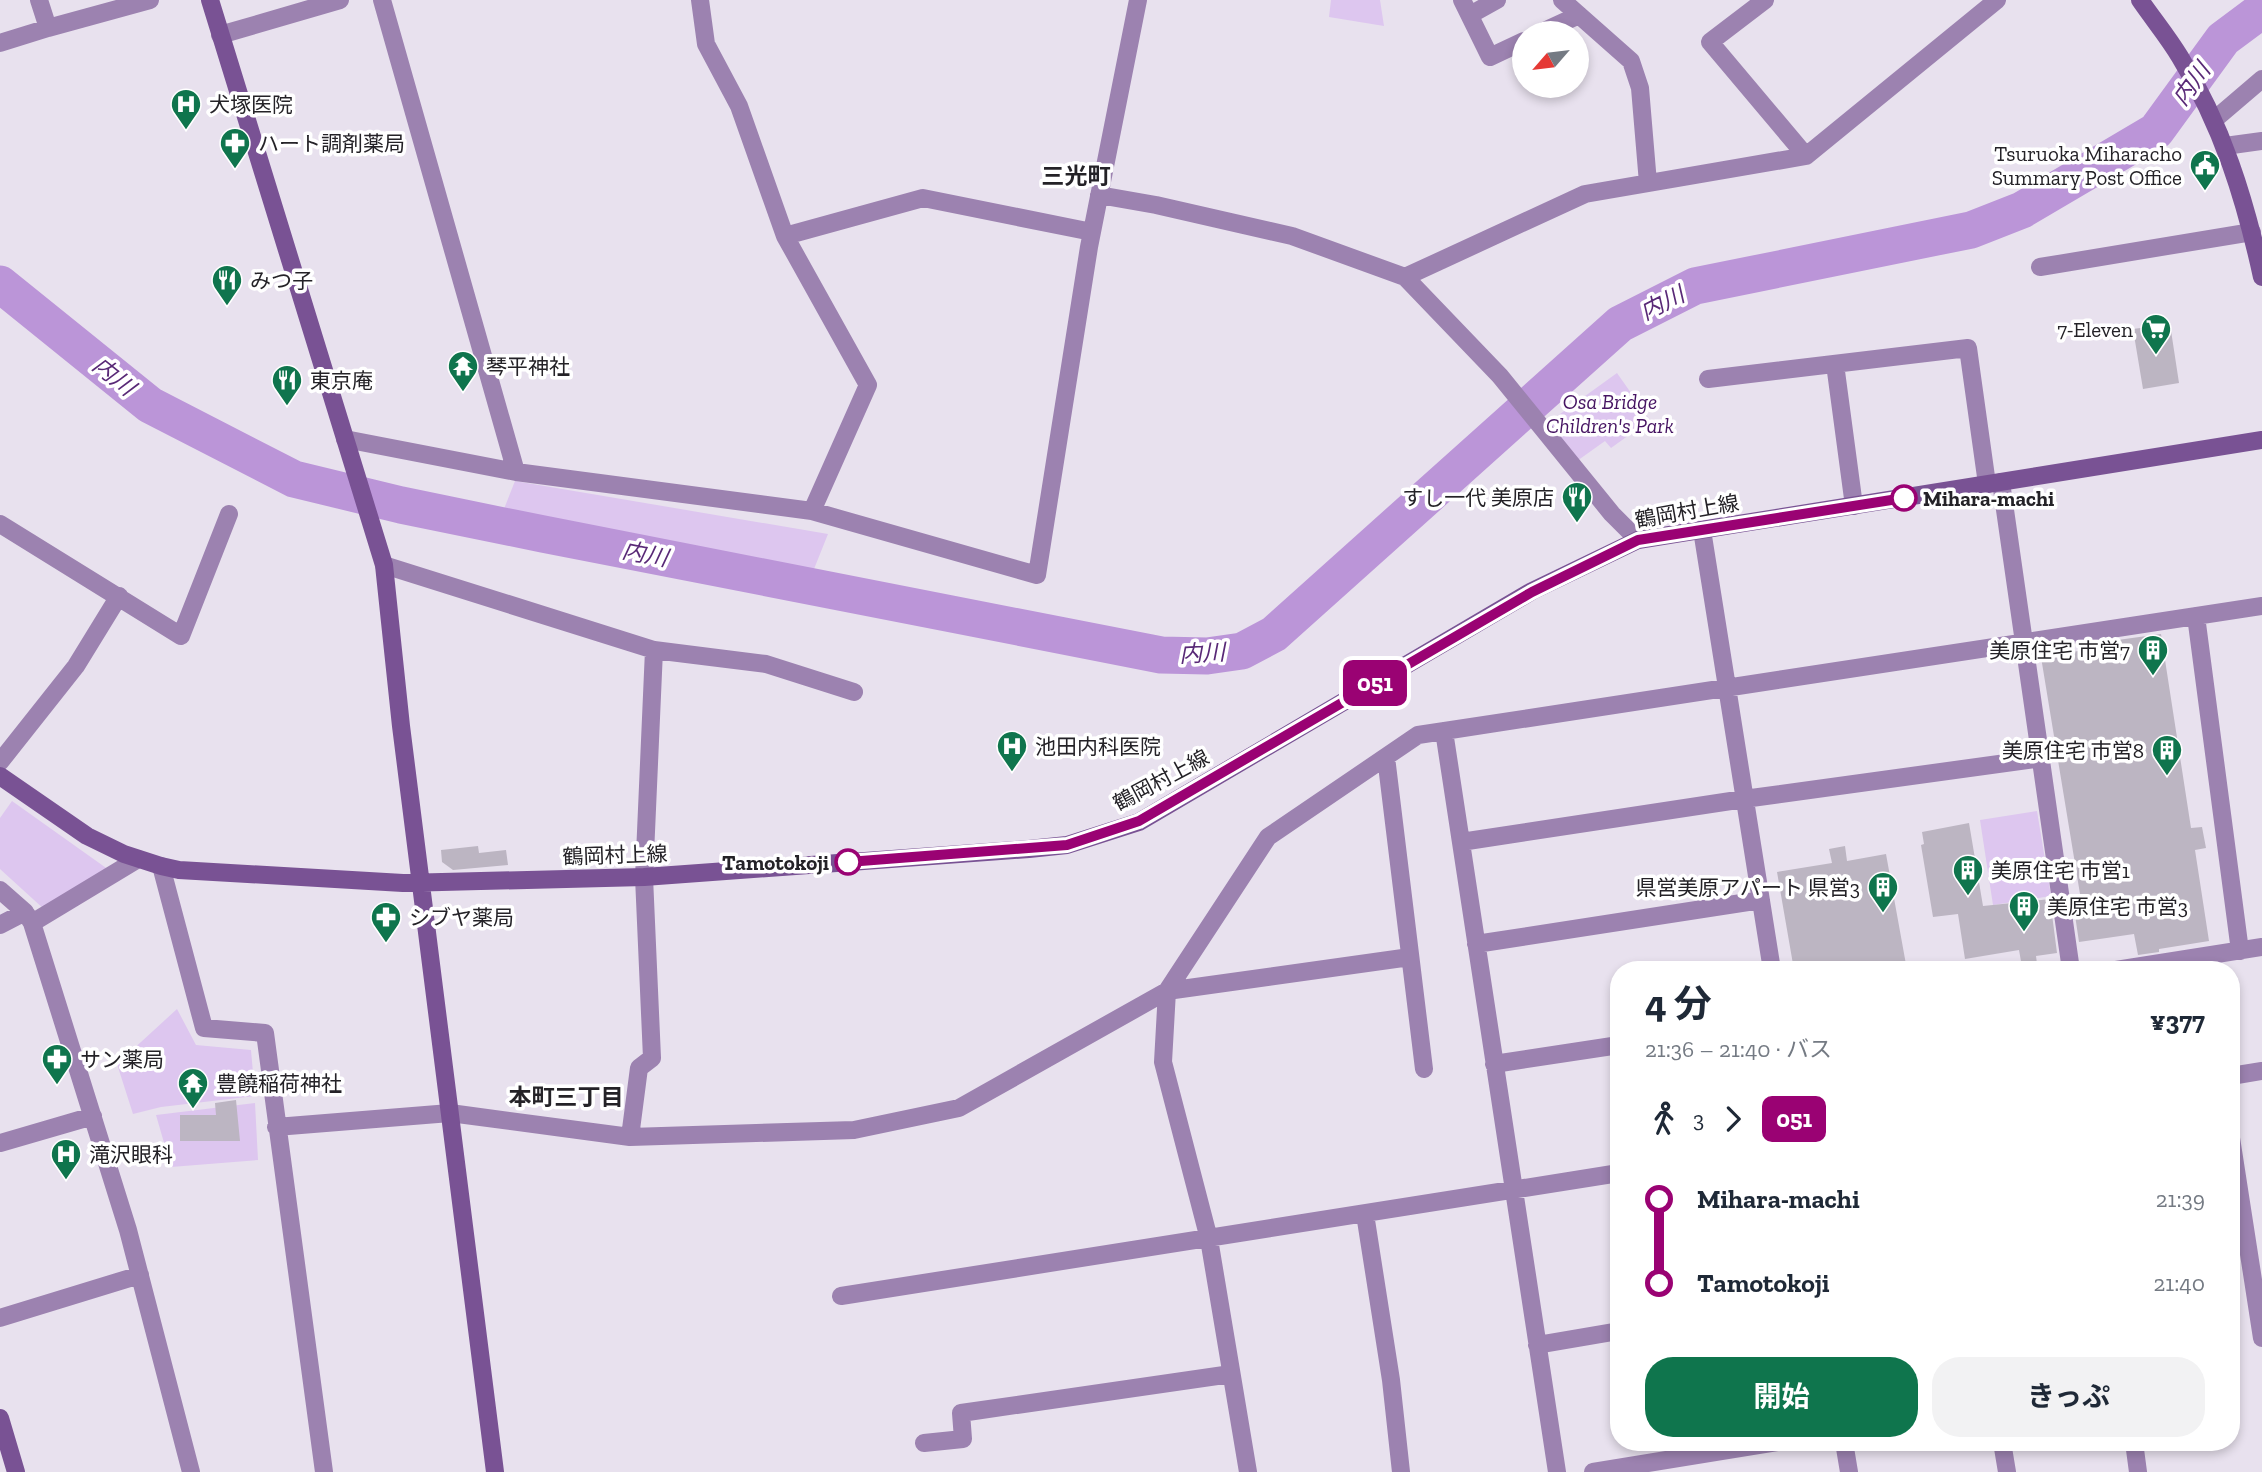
<!DOCTYPE html>
<html lang="ja">
<head>
<meta charset="utf-8">
<style>
	:root { --surface:#fff; --page:#f2f2f3; --text:#1f2937; --muted:#747a83; --accent:#0f754d }
	body { margin:0; font-family:"Zilla Slab","Noto Sans JP",serif; background:var(--page); color:var(--text); height:100vh; display:flex; flex-direction:column; font-size:26px; white-space:nowrap }
	* { box-sizing:border-box; margin:0 }
	p { font-size:23px; color:var(--muted) }
	.icon { flex:none; width:38px; height:38px; fill:none; stroke:currentColor; stroke-width:2; stroke-linecap:round; stroke-linejoin:round }
	.map { position:relative; flex:1; overflow:hidden }
	.side { position:absolute; left:1610px; top:961px; width:630px; height:490px; display:flex; flex-direction:column; background:var(--surface); border-radius:28px; box-shadow:0 4px 10px #0003 }
	.side>* { flex:none }
	.badge { padding:0 14px; border-radius:10px; font-size:24px; line-height:46px }
	.needle { width:46px; rotate:242deg }
	.controls { position:absolute; left:1512px; top:21px; display:grid; gap:14px }
	.controls a { display:grid; place-items:center; width:77px; height:77px; border-radius:50%; background:var(--surface); box-shadow:0 4px 10px #0003; font-size:35px }
	.map>.badge { position:absolute; translate:-50% -50%; box-shadow:0 0 0 4px #fff }
	.legs { display:flex; align-items:center; gap:10px; height:77px; padding:0 35px; font-size:23px }
	.legs p { margin-inline-start:auto }
	.overview { display:flex; align-items:center; justify-content:space-between; height:119px; padding:0 35px }
	h1 { font-size:38px; font-weight:700; line-height:52px }
	.action { display:flex; gap:14px; margin-top:auto; padding:14px 35px }
	.action a { flex:1; height:80px; border-radius:28px; background:var(--accent); color:#fff; font-size:28px; font-weight:700; line-height:80px; text-align:center }
	.action a+a { background:var(--page); color:var(--text) }
	ul { padding:0 35px; list-style:none }
	li { display:flex; align-items:center; gap:24px; height:84px; font-size:26px }
	li i { display:grid; place-items:center; width:10px; height:100%; margin:0 9px; background:currentColor }
	li i::after { content:''; width:18px; height:18px; margin:-9px; border:5px solid; border-radius:50%; background:var(--surface) }
	li p { margin-inline-start:auto }
	li:first-child i { background:linear-gradient(#0000 50%,currentColor 0) }
	li:last-child i { background:linear-gradient(currentColor 50%,#0000 0) }
	.map>svg:first-child { display:block }
	.green { fill:#ddc6ef }
	.lines { fill:none; stroke-linecap:round; stroke-linejoin:round }
	.river { stroke:#bb95d8; stroke-width:37 }
	.building { fill:#bcb5c2 }
	.street { stroke:#9c82b0; stroke-width:18 }
	.secondary { stroke:#795294; stroke-width:18 }
	.line-1-casing { stroke:#fff; stroke-width:16 }
	.line-1 { stroke:#9a0273; stroke-width:10 }
	.stop-1-dot { fill:#fff; stroke:#9a0273; stroke-width:3.5 }
	.labels { text-anchor:middle; dominant-baseline:central; stroke-width:7; stroke-linejoin:round; paint-order:stroke }
	.poi-label { font-size:21px; fill:#242227; stroke:#fff; text-anchor:start }
	.park-label { font-size:21px; font-style:italic; fill:#461462; stroke:#fff }
	.stop-label { font-size:21px; font-weight:bold; fill:#242227; stroke:#fff; text-anchor:start }
	.street-label { font-size:21px; fill:#242227; stroke:#fff }
	.water-label { font-size:23px; font-style:italic; fill:#592977; stroke:#fff }
	.neighbourhood-label { font-size:23px; font-weight:bold; fill:#242227; stroke:#fff }
</style>
</head>
<body>
<div class="map">
<svg width="2262" height="1472" viewBox="0 0 2262 1472">
	<rect width="100%" height="100%" fill="#e8e1ee"/>
	<path class="green" d="M1331,0H1380L1384,26L1329,17Z
		M1617,373L1650,420L1611,448L1605,441L1577,461L1549,422Z
		M515,481L828,534L812,574L500,519Z
		M12,801L109,870L45,910L0,869V818Z
		M2037,811L2051,896L1993,905L1980,820Z
		M177,1009L196,1045L251,1050L255,1096L161,1107L133,1114L117,1064Z
		M255,1103L258,1160L171,1167L156,1115Z"/>
	<g class="lines">
		<path class="river" d="M0,284L150,405L294,479L401,505L543,534L1161,655L1207,656L1242,651L1274,634L1620,324L1695,286L1971,230L2022,210L2156,131L2223,39L2262,10"/>
	</g>
	<path class="building" d="M2170,324L2179,383L2143,389L2133,329Z
		M2161,634L2191,828L2202,827L2206,848L2195,850L2209,941L2159,949V952L2138,955L2134,934L2079,942L2072,895L2080,894L2041,657L2097,648L2096,643Z
		M1969,823L1983,906L2050,899L2057,953L2036,956L2037,964L2022,967L2019,950L1965,959L1958,914L1933,917L1921,845L1924,844L1922,832Z
		M478,846L479,853L506,850L508,865L453,870L442,862L441,850Z
		M1845,846L1847,861L1886,854L1907,970H1794L1777,872L1832,863L1829,849Z
		M236,1100L240,1141H180V1115H216L215,1103Z"/>
	<g class="lines">
		<path class="street" d="M39,0L48,28
			M382,0L516,472
			M700,0L706,44L739,106L785,236L868,385L812,511
			M1462,0L1490,57L1524,41
			M1562,0L1631,61L1640,88L1648,183
			M1765,0L1710,42L1806,156
			M1470,15L1497,0
			M1540,33L1579,15
			M220,35L340,0
			M0,43L48,28L150,0
			M2214,120L2262,79
			M2225,146L2262,141
			M1099,195L1156,205L1292,236L1405,277L1500,376L1612,514L1638,540
			M785,236L923,198L1092,232
			M2040,267L2252,232
			M1405,277L1585,194L1806,156L1997,0
			M1835,364L1854,506
			M1708,379L1968,348L1987,484
			M345,439L516,472L812,511L1037,575L1089,247L1138,0
			M2001,482C2023,645 2049,807 2071,970
			M0,524L181,636L229,514
			M1702,530L1772,970
			M384,565L654,650L766,664L854,692
			M2196,616L2240,951
			M1444,731L1557,1472
			M1386,757L1424,1069
			M0,762L76,666L119,596
			M1461,842L1744,799L2042,758
			M161,866L204,1028L265,1033L324,1472
			M0,890L25,912L32,923L128,1230L191,1472
			M32,923L138,859
			M0,925L25,912
			M1476,944L1761,900
			M2116,970L2262,947
			M1494,1064L1619,1045
			M2231,1076L2262,1071
			M276,1127L450,1113L630,1137L854,1130L959,1108L1167,991L1410,957
			M630,1137L639,1068L652,1058L644,877L654,650
			M2231,1138L2262,1338
			M0,1143L93,1116
			M1365,1214L1391,1380L1401,1472
			M841,1296L1619,1173
			M0,1318L140,1275
			M1537,1345L1619,1331
			M1844,1442L1849,1472
			M2002,1442L2007,1472
			M2134,1442L2138,1472
			M924,1443L963,1439L961,1413L1231,1374
			M1248,1472L1209,1239L1163,1062L1167,991L1268,837L1418,735L2262,606
			M1593,1472L1777,1442"/>
		<path class="secondary" d="M210,0L384,565L401,726L495,1472
			M2140,0C2153,19 2168,37 2180,57C2222,125 2245,199 2262,277
			M0,776L87,836L124,854L161,866L179,870L403,883L644,877L1029,849L1067,845L1139,822L1532,591L1638,540L2262,440
			M0,1418L16,1472"/>
	</g>
	<g class="lines">
		<g class="line-1-casing">
			<path id="line-1" d="M848,862L1067,845L1139,821L1532,592L1638,540L1904,498"/>
		</g>
		<use href="#line-1" class="line-1"/>
	</g>
	<defs>
		<g id="hospital-pin" transform="scale(1.575)"><path d="M0 17L-7.5 6A9.5 9.5 0 1 1 7.5 6Z" fill="#0f754d" stroke="#fff"/><path d="M-5-5h3v3.5h4V-5h3V5h-3V1.5h-4V5h-3Z" fill="#fff"/></g>
		<g id="pharmacy-pin" transform="scale(1.575)"><path d="M0 17L-7.5 6A9.5 9.5 0 1 1 7.5 6Z" fill="#0f754d" stroke="#fff"/><path d="M-2-6h4v4h4v4h-4v4h-4v-4h-4v-4h4Z" fill="#fff"/></g>
		<g id="civic-pin" transform="scale(1.575)"><path d="M0 17L-7.5 6A9.5 9.5 0 1 1 7.5 6Z" fill="#0f754d" stroke="#fff"/><path d="M-.6-6.5H3V-4.5H.6V-3L4-1V1h2V6H-6V1h2V-1L-.6-3ZM-1.2 2.5V6h2.4V2.5Z" fill="#fff"/></g>
		<g id="restaurant-pin" transform="scale(1.575)"><path d="M0 17L-7.5 6A9.5 9.5 0 1 1 7.5 6Z" fill="#0f754d" stroke="#fff"/><path d="M-5-6h1v4h1v-4h1v4h1v-4h1v5L-1.5 .5V6h-2V.5L-5-1ZM5-6V6H3V1.5H1.5Q1.5-4 5-6Z" fill="#fff"/></g>
		<g id="supermarket-pin" transform="scale(1.575)"><path d="M0 17L-7.5 6A9.5 9.5 0 1 1 7.5 6Z" fill="#0f754d" stroke="#fff"/><path d="M-6-5.5h2.5l.6 2H6L4.5 2H-2.5L-4.4-4H-6ZM-1.5 3.2a1.3 1.3 0 1 0 .1 0ZM3 3.2a1.3 1.3 0 1 0 .1 0Z" fill="#fff"/></g>
		<g id="temple-pin" transform="scale(1.575)"><path d="M0 17L-7.5 6A9.5 9.5 0 1 1 7.5 6Z" fill="#0f754d" stroke="#fff"/><path d="M0-6L5-2H3V0L6.5 2.5H4V6H1.5V3h-3V6H-4V2.5H-6.5L-3 0V-2H-5Z" fill="#fff"/></g>
		<g id="building-pin" transform="scale(1.575)"><path d="M0 17L-7.5 6A9.5 9.5 0 1 1 7.5 6Z" fill="#0f754d" stroke="#fff"/><path d="M-4-6H4V6H1V3H-1V6H-4ZM-2.5-4.3h1.7v1.8h-1.7ZM.8-4.3h1.7v1.8H.8ZM-2.5-1h1.7V.8h-1.7ZM.8-1h1.7V.8H.8Z" fill="#fff"/></g>
	</defs>
	<g fill-rule="evenodd">
		<use href="#hospital-pin" x="186" y="104"/>
		<use href="#pharmacy-pin" x="235" y="143"/>
		<use href="#civic-pin" x="2205" y="165"/>
		<use href="#restaurant-pin" x="227" y="280"/>
		<use href="#supermarket-pin" x="2156" y="329"/>
		<use href="#temple-pin" x="463" y="366"/>
		<use href="#restaurant-pin" x="287" y="380"/>
		<use href="#restaurant-pin" x="1577" y="497"/>
		<use href="#building-pin" x="2153" y="650"/>
		<use href="#hospital-pin" x="1012" y="746"/>
		<use href="#building-pin" x="2167" y="750"/>
		<use href="#building-pin" x="1968" y="870"/>
		<use href="#building-pin" x="1883" y="887"/>
		<use href="#building-pin" x="2024" y="906"/>
		<use href="#pharmacy-pin" x="386" y="917"/>
		<use href="#pharmacy-pin" x="57" y="1059"/>
		<use href="#temple-pin" x="193" y="1083"/>
		<use href="#hospital-pin" x="66" y="1154"/>
	</g>
	<g class="stop-1-dot">
		<circle cx="1904" cy="498" r="12"/>
		<circle cx="848" cy="862" r="12"/>
	</g>
	<g class="labels">
		<g class="poi-label">
			<text x="209" y="104">犬塚医院</text>
			<text x="258" y="143">ハート調剤薬局</text>
			<text x="2182" y="153" text-anchor="end">Tsuruoka Miharacho<tspan x="2182" dy="24">Summary Post Office</tspan></text>
			<text x="250" y="280">みつ子</text>
			<text x="2133" y="329" text-anchor="end">7-Eleven</text>
			<text x="486" y="366">琴平神社</text>
			<text x="310" y="380">東京庵</text>
			<text x="1554" y="497" text-anchor="end">すし一代 美原店</text>
			<text x="2130" y="650" text-anchor="end">美原住宅 市営7</text>
			<text x="1035" y="746">池田内科医院</text>
			<text x="2144" y="750" text-anchor="end">美原住宅 市営8</text>
			<text x="1991" y="870">美原住宅 市営1</text>
			<text x="1860" y="887" text-anchor="end">県営美原アパート 県営3</text>
			<text x="2047" y="906">美原住宅 市営3</text>
			<text x="409" y="917">シブヤ薬局</text>
			<text x="80" y="1059">サン薬局</text>
			<text x="216" y="1083">豊饒稲荷神社</text>
			<text x="89" y="1154">滝沢眼科</text>
		</g>
		<g class="park-label">
			<text x="1610" y="401">Osa Bridge<tspan x="1610" dy="24">Children's Park</tspan></text>
		</g>
		<g class="stop-label">
			<text x="1923" y="498">Mihara-machi</text>
			<text x="829" y="862" text-anchor="end">Tamotokoji</text>
		</g>
		<g class="street-label">
			<text transform="translate(1687 511) rotate(-10)">鶴岡村上線</text>
			<text transform="translate(1161 780) rotate(-28)">鶴岡村上線</text>
			<text transform="translate(615 855) rotate(-2)">鶴岡村上線</text>
		</g>
		<g class="water-label">
			<text transform="translate(2191 84) rotate(-54)">内川</text>
			<text transform="translate(1662 303) rotate(-27)">内川</text>
			<text transform="translate(114 376) rotate(39)">内川</text>
			<text transform="translate(645 554) rotate(11)">内川</text>
			<text transform="translate(1202 653) rotate(-3)">内川</text>
		</g>
		<g class="neighbourhood-label">
			<text x="1076" y="176">三光町</text>
			<text x="566" y="1097">本町三丁目</text>
		</g>
	</g>
</svg>
<div class="controls">
<a><svg class="needle" viewBox="-14 -14 28 28"><path d="M0-13l5 13h-10z" fill="#e53935"/><path d="M0 13l5-13h-10z" fill="#747a83"/></svg></a>
</div>
<b class="badge" style="left:1375px;top:683px;background:#9a0273;color:#fff">051</b>
<section class="side">
<div class="overview"><div><h1>4 分</h1><p>21:36 – 21:40 · バス</p></div><b>¥377</b></div>
<div class="legs"><svg class="icon" aria-label="walk" viewBox="0 0 24 24"><circle cx="13" cy="4" r="2"/><path d="M13 8l-2 6 4 7M11 14l-3 7M7 12l3-4h3l4 4"/></svg>3<svg class="icon" aria-label="forward" viewBox="0 0 24 24"><path d="M9 5l7 7-7 7"/></svg><b class="badge" style="background:#9a0273;color:#fff">051</b></div>
<ul>
<li><i style="color:#9a0273"></i><b>Mihara-machi</b><p>21:39</p></li>
<li><i style="color:#9a0273"></i><b>Tamotokoji</b><p>21:40</p></li>
</ul>
<div class="action"><a>開始</a><a>きっぷ</a></div>
</section>
</div>
</body>
</html>
